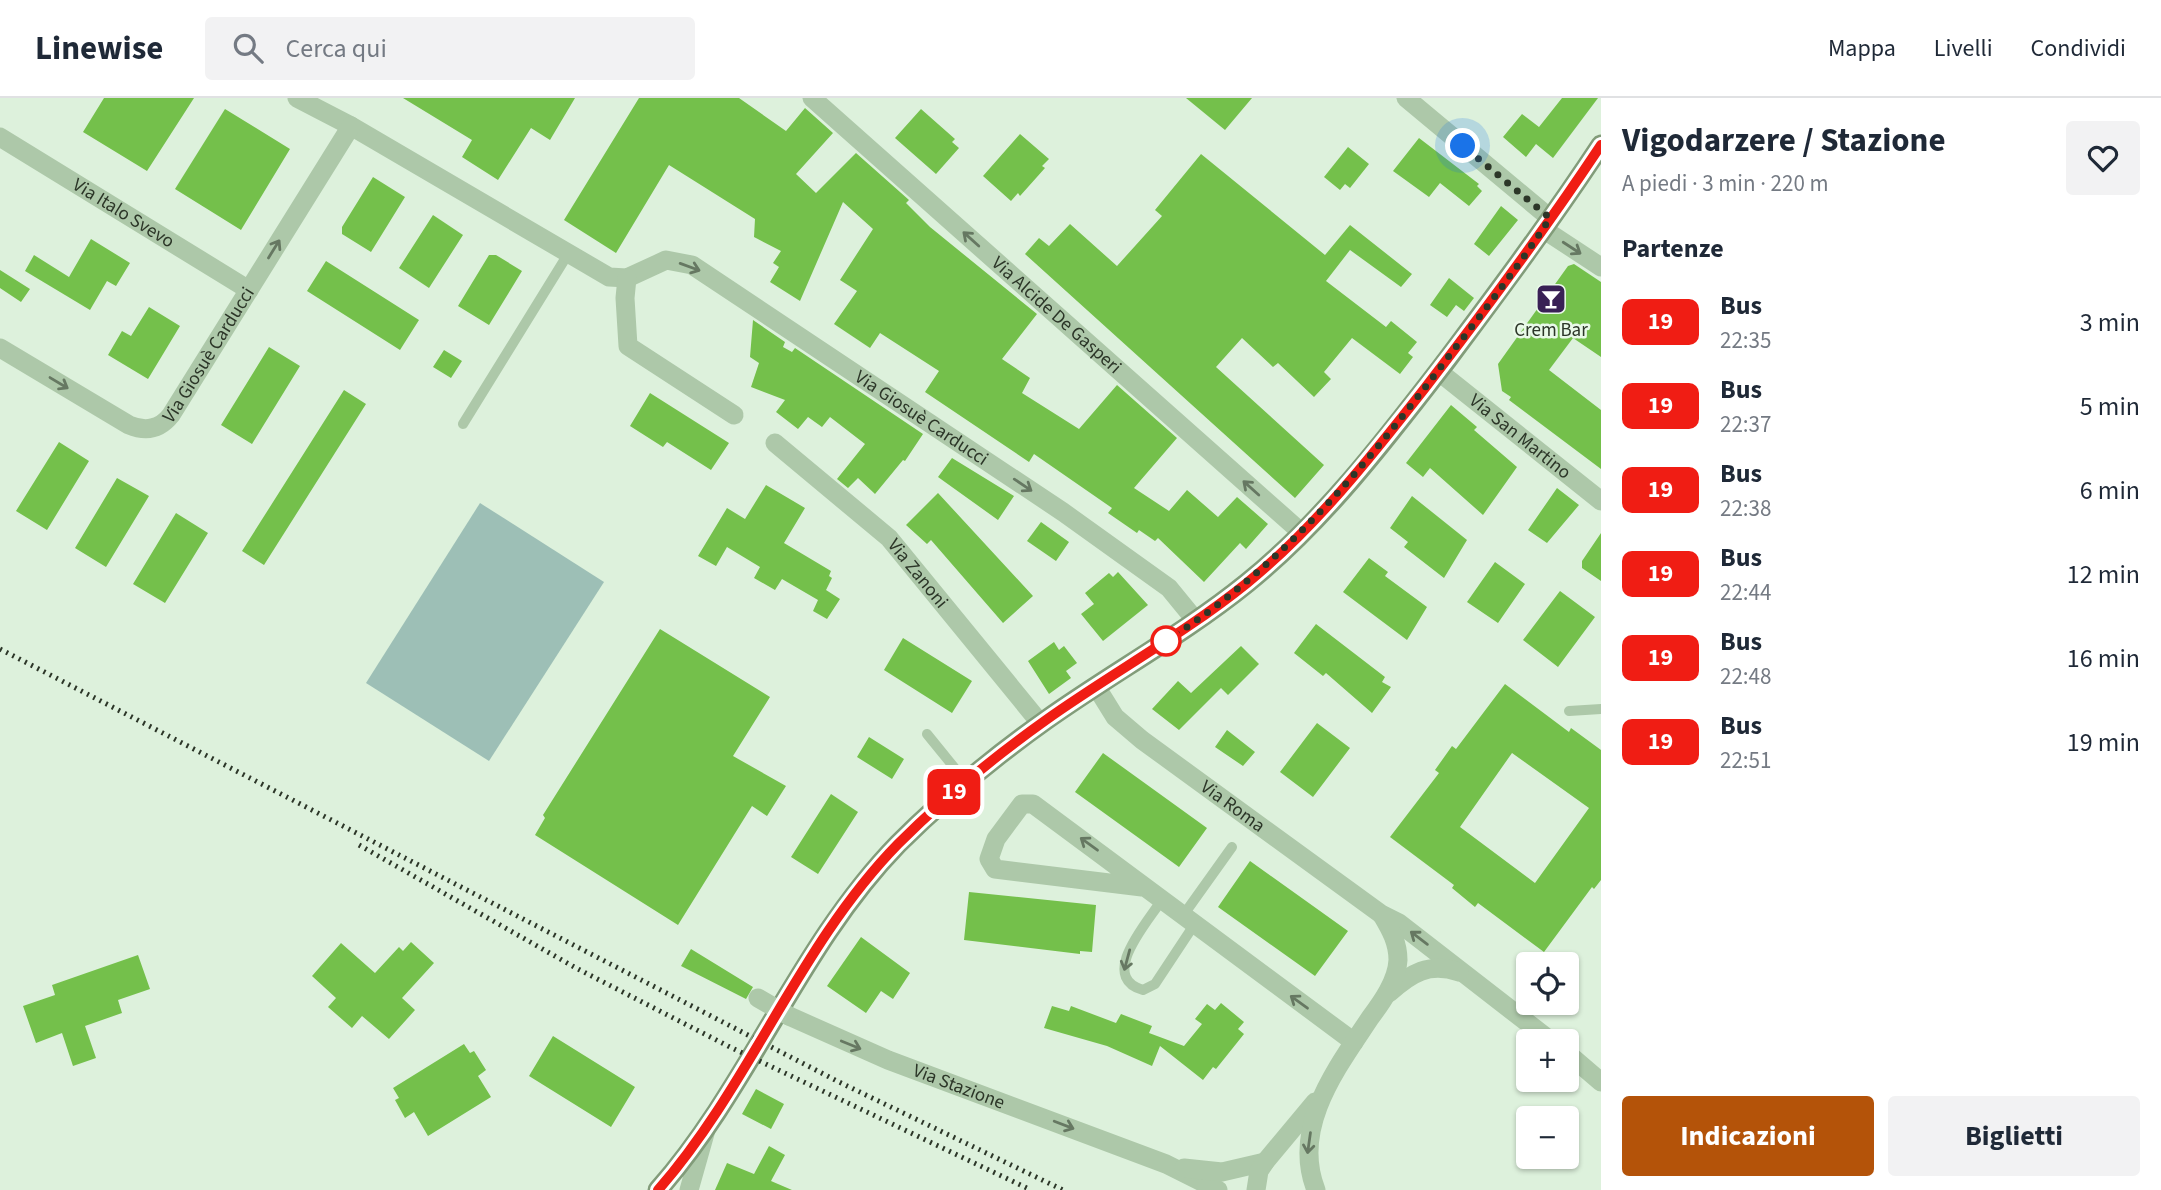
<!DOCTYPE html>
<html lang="it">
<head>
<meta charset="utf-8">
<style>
	:root { --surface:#fff; --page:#f2f2f3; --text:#1f2937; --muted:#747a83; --line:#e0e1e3; --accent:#b45309 }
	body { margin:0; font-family:"Source Sans 3",sans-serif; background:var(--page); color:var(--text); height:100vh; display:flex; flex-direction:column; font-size:26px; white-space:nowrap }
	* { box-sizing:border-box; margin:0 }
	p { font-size:23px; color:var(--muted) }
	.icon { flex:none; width:38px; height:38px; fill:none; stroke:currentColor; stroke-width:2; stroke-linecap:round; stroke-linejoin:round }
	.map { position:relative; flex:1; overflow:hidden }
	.sheet { display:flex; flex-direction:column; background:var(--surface); width:560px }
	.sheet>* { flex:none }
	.badge { padding:0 14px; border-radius:10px; font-size:24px; line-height:46px }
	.fabs { position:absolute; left:1516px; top:854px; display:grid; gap:14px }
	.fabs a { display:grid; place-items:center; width:63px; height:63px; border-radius:7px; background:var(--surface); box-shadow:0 2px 5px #0004; font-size:35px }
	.you { position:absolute; width:35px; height:35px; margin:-18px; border:5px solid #fff; border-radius:50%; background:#1a73e8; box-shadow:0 0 0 10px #1a73e833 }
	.map>.badge { position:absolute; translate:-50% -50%; box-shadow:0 0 0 4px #fff }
	h2 { padding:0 21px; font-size:26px; line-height:63px }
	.round { display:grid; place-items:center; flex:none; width:74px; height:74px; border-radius:7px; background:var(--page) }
	.headline { display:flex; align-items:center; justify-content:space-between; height:119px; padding:0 21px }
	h1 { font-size:33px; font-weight:700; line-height:52px }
	.action { display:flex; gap:14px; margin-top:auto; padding:14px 21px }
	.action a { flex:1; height:80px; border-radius:7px; background:var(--accent); color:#fff; font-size:28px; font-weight:700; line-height:80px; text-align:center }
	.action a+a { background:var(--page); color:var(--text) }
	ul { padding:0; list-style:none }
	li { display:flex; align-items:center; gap:21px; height:84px; padding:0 21px }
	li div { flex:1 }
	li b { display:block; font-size:26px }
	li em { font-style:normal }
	li .badge { min-width:77px; font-weight:700; text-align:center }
	header { display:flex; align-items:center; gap:42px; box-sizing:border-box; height:98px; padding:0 35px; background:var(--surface); border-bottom:2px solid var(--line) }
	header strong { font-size:33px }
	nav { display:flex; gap:38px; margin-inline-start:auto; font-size:24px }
	.search { width:490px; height:63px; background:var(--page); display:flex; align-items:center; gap:18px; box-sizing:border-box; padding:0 24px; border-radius:7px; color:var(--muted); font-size:26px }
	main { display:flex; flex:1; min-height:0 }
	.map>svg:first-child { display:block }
	.green { fill:#9dbfb6 }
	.building { fill:#74c04b; fill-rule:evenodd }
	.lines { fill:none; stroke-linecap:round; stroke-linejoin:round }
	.lane { stroke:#adc8a9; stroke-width:10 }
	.street { stroke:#adc8a9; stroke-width:19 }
	.secondary { stroke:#829c7a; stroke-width:21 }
	.rail { stroke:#2c3628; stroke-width:5; stroke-dasharray:2 5; stroke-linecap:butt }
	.street-bridge { stroke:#adc8a9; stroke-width:19 }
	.oneway { stroke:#667862 }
	.line-casing { stroke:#fff; stroke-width:16 }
	.line { stroke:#f01d14; stroke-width:10 }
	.walk { stroke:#2c3628; stroke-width:7; stroke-dasharray:0 12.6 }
	.stop-dot { fill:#fff; stroke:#f01d14; stroke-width:3.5 }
	.labels { text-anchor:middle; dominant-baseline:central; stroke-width:5; stroke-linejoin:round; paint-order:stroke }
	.street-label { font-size:19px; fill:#2c3628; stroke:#e9f9e8 }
	.poi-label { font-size:19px; fill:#2c3628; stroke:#e9f9e8 }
</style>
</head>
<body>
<header>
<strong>Linewise</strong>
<div class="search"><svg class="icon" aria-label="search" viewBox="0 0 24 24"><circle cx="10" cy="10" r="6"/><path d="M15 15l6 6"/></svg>Cerca qui</div>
<nav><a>Mappa</a><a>Livelli</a><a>Condividi</a></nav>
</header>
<main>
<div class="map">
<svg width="1601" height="1092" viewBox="0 0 1601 1092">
	<rect width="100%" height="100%" fill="#ddf1dc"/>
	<path class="green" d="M480,405L604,484L489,663L366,585Z"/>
	<path class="building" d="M104,0H194L147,73L83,34Z
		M403,0H575L550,42L531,30L498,82L462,59L472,42Z
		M639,0H739L786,33L805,10L833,35L796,76L816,95L856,55L909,102L906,105L930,129L1037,216L1002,261L1030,280L1022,295L1079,331L1117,287L1177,340L1134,390L1169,413L1187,392L1218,419L1237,399L1268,426L1246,451L1240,445L1204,484L1158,440L1155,443L1139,432L1137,435L1108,415L1112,410L1034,356L1029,364L925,294L939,273L880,235L870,250L834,226L857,193L840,182L873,131L843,104L800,203L770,184L779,169L773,165L781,153L754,139L755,121L669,67L616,155L564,122Z
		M1186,0H1252L1225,32Z
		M1562,0H1598L1553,60L1536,46L1526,59L1503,39L1522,16L1539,29Z
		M225,11L290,51L241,132L175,91Z
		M921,11L955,41L952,44L959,50L936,76L895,40Z
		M1020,36L1049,61L1042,68L1045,70L1020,98L1018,95L1011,103L983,78Z
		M1419,40L1479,86L1477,88L1482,93L1469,108L1440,85L1429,99L1393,73Z
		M1348,49L1369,66L1350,90L1345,86L1340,92L1324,79Z
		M1201,56L1325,157L1350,127L1412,176L1401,189L1350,152L1326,183L1386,229L1391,223L1417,244L1408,255L1413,259L1400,276L1352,240L1324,274L1331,281L1314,299L1278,265L1273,269L1242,240L1216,269L1324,367L1295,400L1025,156L1039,140L1049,148L1070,126L1117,168L1162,118L1155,112Z
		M373,79L405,99L371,154L342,136V129Z
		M1501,108L1518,122L1489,158L1474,146Z
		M433,117L463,137L429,190L399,170Z
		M91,141L130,165L116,188L107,183L90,212L25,173L34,157L69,179Z
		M489,157H496L522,173L489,227L458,208Z
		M326,163L419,222L400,252L307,193Z
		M1574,166L1601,184V259L1573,240L1549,272L1601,312V371L1509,302L1511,299L1502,293L1498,266L1568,168Z
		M0,172L30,191L21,204L0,190Z
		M1449,180L1474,200L1464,213L1456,207L1447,219L1430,207Z
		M149,209L180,228L148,281L108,257L122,233L131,238Z
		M753,222L785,244L783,249L792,254L795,250L923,336L905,363L903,362L875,396L858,380L848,390L837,381L865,346L830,319L822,329L808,319L798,331L776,314L785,302L751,289L759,265L750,259Z
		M269,249L300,268L252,346L221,327Z
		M444,252L462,263L451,280L433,269Z
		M344,292L366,306L264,467L242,453Z
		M650,295L729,345L711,372L667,344L663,349L630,328Z
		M1451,307L1477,329L1474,332L1517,369L1483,417L1430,370L1423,379L1406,365Z
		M59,344L89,363L47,432L16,413Z
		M952,360L1014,398L998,422L938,379Z
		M117,380L149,398L106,469L75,450Z
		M766,387L805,410L784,445L831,473L829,478L832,480L826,492L840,501L827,521L813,513L818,502L782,481L775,492L754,480L760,469L727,449L716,468L698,458L727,410L745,421Z
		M1557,390L1579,407L1547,445L1528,432Z
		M938,395L1033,498L1003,525L931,442L927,446L906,427Z
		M1412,398L1467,442L1444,480L1404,449L1408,444L1390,430Z
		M176,415L208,435L165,505L133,486Z
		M1041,424L1069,444L1056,463L1027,443Z
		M1601,435V483L1582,470V463Z
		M1369,460L1388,474L1385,478L1427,509L1407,542L1343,494Z
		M1495,464L1525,486L1498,525L1467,504Z
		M1118,474L1148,507L1103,543L1081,516L1094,506L1085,495L1109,475L1113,479Z
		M1560,493L1595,519L1558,569L1523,542Z
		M1316,526L1385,579L1382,584L1391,589L1372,615L1326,575L1323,578L1294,555Z
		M660,531L770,599L733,658L786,688L767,718L752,708L678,827L535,737L545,720L543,717Z
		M903,540L972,583L952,615L884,572Z
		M1054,544L1059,552L1064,548L1077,565L1066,573L1071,580L1049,596L1028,563Z
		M1241,548L1259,566L1228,597L1221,590L1179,632L1152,611L1178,583L1191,595Z
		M1505,586L1569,634L1571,630L1601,652V782L1594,791L1592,789L1544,854L1478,805L1475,809L1452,790L1454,787L1390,739L1439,675L1435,672L1452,648L1456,651ZM1512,655L1589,710L1535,785L1460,729Z
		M1317,625L1350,650L1313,699L1280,674Z
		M1227,632L1255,654L1243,668L1215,649Z
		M869,639L904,661L892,681L857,659Z
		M1103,655L1207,730L1179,769L1075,694Z
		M831,696L858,714L818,776L791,759Z
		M1250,763L1348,833L1315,878L1218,809Z
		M969,794L1096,807L1092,854L1080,853V856L964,842Z
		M861,839L910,875L893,901L881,893L866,915L827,888Z
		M411,844L434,865L402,900L415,912L389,941L362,918L352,930L328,909L336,900L312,878L341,845L375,875L399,849L403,853Z
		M691,851L753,889L746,901L681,868Z
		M138,857L150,891L118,902L122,915L85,928L96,960L73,968L62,935L36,945L23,908L55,897L52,887Z
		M1221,905L1244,924L1238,931L1244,936L1216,971L1213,969L1203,982L1160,948L1152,968L1107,948L1044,930L1052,908L1069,913L1071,908L1116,925L1121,916L1152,928L1149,935L1184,948L1202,926L1195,921L1207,906L1215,912Z
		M553,938L635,989L611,1029L529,978Z
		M464,946L470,955L474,953L486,972L478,978L491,999L428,1038L414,1014L405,1020L395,1002L399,1000L393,990Z
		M756,991L784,1006L771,1031L742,1016Z
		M769,1048L785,1057L771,1083L792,1092H715L727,1065L754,1076Z"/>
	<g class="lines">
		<path class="lane" d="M463,326L568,156
			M1569,613L1601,611
			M927,636L966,684
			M1161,803C1147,825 1098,879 1143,892L1155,886L1194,827
			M1182,819L1232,749"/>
		<g class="street">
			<path id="s1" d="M297,0L351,28L609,179L627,180L666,162L692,167L1063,414L1169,490L1196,523"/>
			<path id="s2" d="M812,0L1302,435"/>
			<path d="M1406,0L1550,120"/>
			<path id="s3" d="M0,39L249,192"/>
			<path d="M1543,131L1601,169"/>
			<path d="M627,180L625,200L628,248L734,317"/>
			<path id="s4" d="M0,250L129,327C146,334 160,331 171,317L351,28"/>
			<path id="s5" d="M1438,273L1601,403"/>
			<path id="s6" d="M775,345L889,440L1041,626"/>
			<path id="s7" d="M1097,590L1115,619L1142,642L1381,816L1399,825L1551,943"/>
			<path d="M1142,789L995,771L989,761L996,741L1022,706H1033L1354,944"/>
			<path d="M1389,895C1411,875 1429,864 1459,874"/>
			<path id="s8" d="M789,918L888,962L1166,1066L1218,1092"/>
			<path d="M1566,954L1601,984"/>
			<path d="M1184,1070L1222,1074L1265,1064"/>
			<path d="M689,1092L706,1032"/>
			<path d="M1256,1092L1259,1073L1265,1064L1315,1004"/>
			<path d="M1316,1092C1291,1029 1337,970 1370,920C1382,904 1397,883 1398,862C1398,845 1391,832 1382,817"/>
		</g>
		<path class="secondary" d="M658,1092C750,988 799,848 898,746C944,700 994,659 1046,622C1112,575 1184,536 1247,485C1324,423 1387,340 1447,262C1500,191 1553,120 1601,47"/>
		<path class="rail" d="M0,551L839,984L1063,1092
			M359,747L576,870L728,948L1031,1092"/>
		<path class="street-bridge" d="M758,900L789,918"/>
	</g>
	<defs><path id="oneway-shaft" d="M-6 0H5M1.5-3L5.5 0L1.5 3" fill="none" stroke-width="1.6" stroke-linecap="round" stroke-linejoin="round" transform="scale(1.75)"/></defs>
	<g class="oneway">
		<use href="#oneway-shaft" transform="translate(971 141) rotate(-138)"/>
		<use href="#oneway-shaft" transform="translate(1572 150) rotate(33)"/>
		<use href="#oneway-shaft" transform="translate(274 151) rotate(-58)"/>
		<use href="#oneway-shaft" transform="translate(690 169) rotate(20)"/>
		<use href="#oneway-shaft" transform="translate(59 285) rotate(31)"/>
		<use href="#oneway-shaft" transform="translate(1023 387) rotate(34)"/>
		<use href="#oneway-shaft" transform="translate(1251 390) rotate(-138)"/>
		<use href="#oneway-shaft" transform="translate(1089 746) rotate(-144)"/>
		<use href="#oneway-shaft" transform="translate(1419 840) rotate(-143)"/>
		<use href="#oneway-shaft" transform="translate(1127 862) rotate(105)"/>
		<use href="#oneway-shaft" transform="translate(1299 904) rotate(-144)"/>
		<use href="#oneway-shaft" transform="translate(851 947) rotate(22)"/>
		<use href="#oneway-shaft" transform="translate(1064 1027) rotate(21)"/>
		<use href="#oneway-shaft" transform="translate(1309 1045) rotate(98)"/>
	</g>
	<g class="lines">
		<g class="line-casing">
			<path id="line" d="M658,1092C751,986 799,847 898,746C944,700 994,659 1046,622C1112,575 1184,536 1247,485C1315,430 1371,359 1425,290C1486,211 1546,130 1601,47"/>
		</g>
		<use href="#line" class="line"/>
		<path class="walk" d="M1166,543C1283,468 1366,368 1449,258C1484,213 1519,168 1550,120L1463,48"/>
	</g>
	<defs>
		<g id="bar-square" transform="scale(1.575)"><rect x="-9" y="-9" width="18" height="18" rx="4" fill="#392055" stroke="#e9f9e8"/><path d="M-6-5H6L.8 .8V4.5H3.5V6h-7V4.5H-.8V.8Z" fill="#fff"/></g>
	</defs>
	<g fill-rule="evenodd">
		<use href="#bar-square" x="1551" y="201"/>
	</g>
	<circle class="stop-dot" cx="1166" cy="543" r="14"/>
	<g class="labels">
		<g class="street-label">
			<text stroke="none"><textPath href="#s3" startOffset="145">Via Italo Svevo</textPath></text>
			<text stroke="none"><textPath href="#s2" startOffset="327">Via Alcide De Gasperi</textPath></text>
			<text stroke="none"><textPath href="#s4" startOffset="268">Via Giosuè Carducci</textPath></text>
			<text stroke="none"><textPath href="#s1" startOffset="723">Via Giosuè Carducci</textPath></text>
			<text stroke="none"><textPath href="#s5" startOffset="105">Via San Martino</textPath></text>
			<text stroke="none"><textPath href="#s6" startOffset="194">Via Zanoni</textPath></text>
			<text stroke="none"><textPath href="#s7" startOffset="182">Via Roma</textPath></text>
			<text stroke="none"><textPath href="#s8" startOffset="184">Via Stazione</textPath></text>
		</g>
		<g class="poi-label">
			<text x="1551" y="232">Crem Bar</text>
		</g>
	</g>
</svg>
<div class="fabs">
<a><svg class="icon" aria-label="locate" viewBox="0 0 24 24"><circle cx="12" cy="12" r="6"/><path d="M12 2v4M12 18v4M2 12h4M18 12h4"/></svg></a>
<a>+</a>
<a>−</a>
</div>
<div class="you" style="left:1463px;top:48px"></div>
<b class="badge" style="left:954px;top:694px;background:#f01d14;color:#fff">19</b>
</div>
<section class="sheet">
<div class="headline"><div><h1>Vigodarzere / Stazione</h1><p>A piedi · 3 min · 220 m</p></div><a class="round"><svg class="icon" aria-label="heart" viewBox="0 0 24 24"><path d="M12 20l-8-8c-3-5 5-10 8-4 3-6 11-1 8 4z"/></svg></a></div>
<h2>Partenze</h2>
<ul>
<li><span class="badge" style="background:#f01d14;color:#fff">19</span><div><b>Bus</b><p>22:35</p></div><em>3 min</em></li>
<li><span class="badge" style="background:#f01d14;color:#fff">19</span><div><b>Bus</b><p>22:37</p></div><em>5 min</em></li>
<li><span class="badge" style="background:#f01d14;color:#fff">19</span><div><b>Bus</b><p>22:38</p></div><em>6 min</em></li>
<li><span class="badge" style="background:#f01d14;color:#fff">19</span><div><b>Bus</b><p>22:44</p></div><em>12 min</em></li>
<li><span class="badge" style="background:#f01d14;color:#fff">19</span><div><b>Bus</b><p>22:48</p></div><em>16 min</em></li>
<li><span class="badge" style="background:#f01d14;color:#fff">19</span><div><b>Bus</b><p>22:51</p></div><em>19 min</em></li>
</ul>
<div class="action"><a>Indicazioni</a><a>Biglietti</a></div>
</section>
</main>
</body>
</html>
